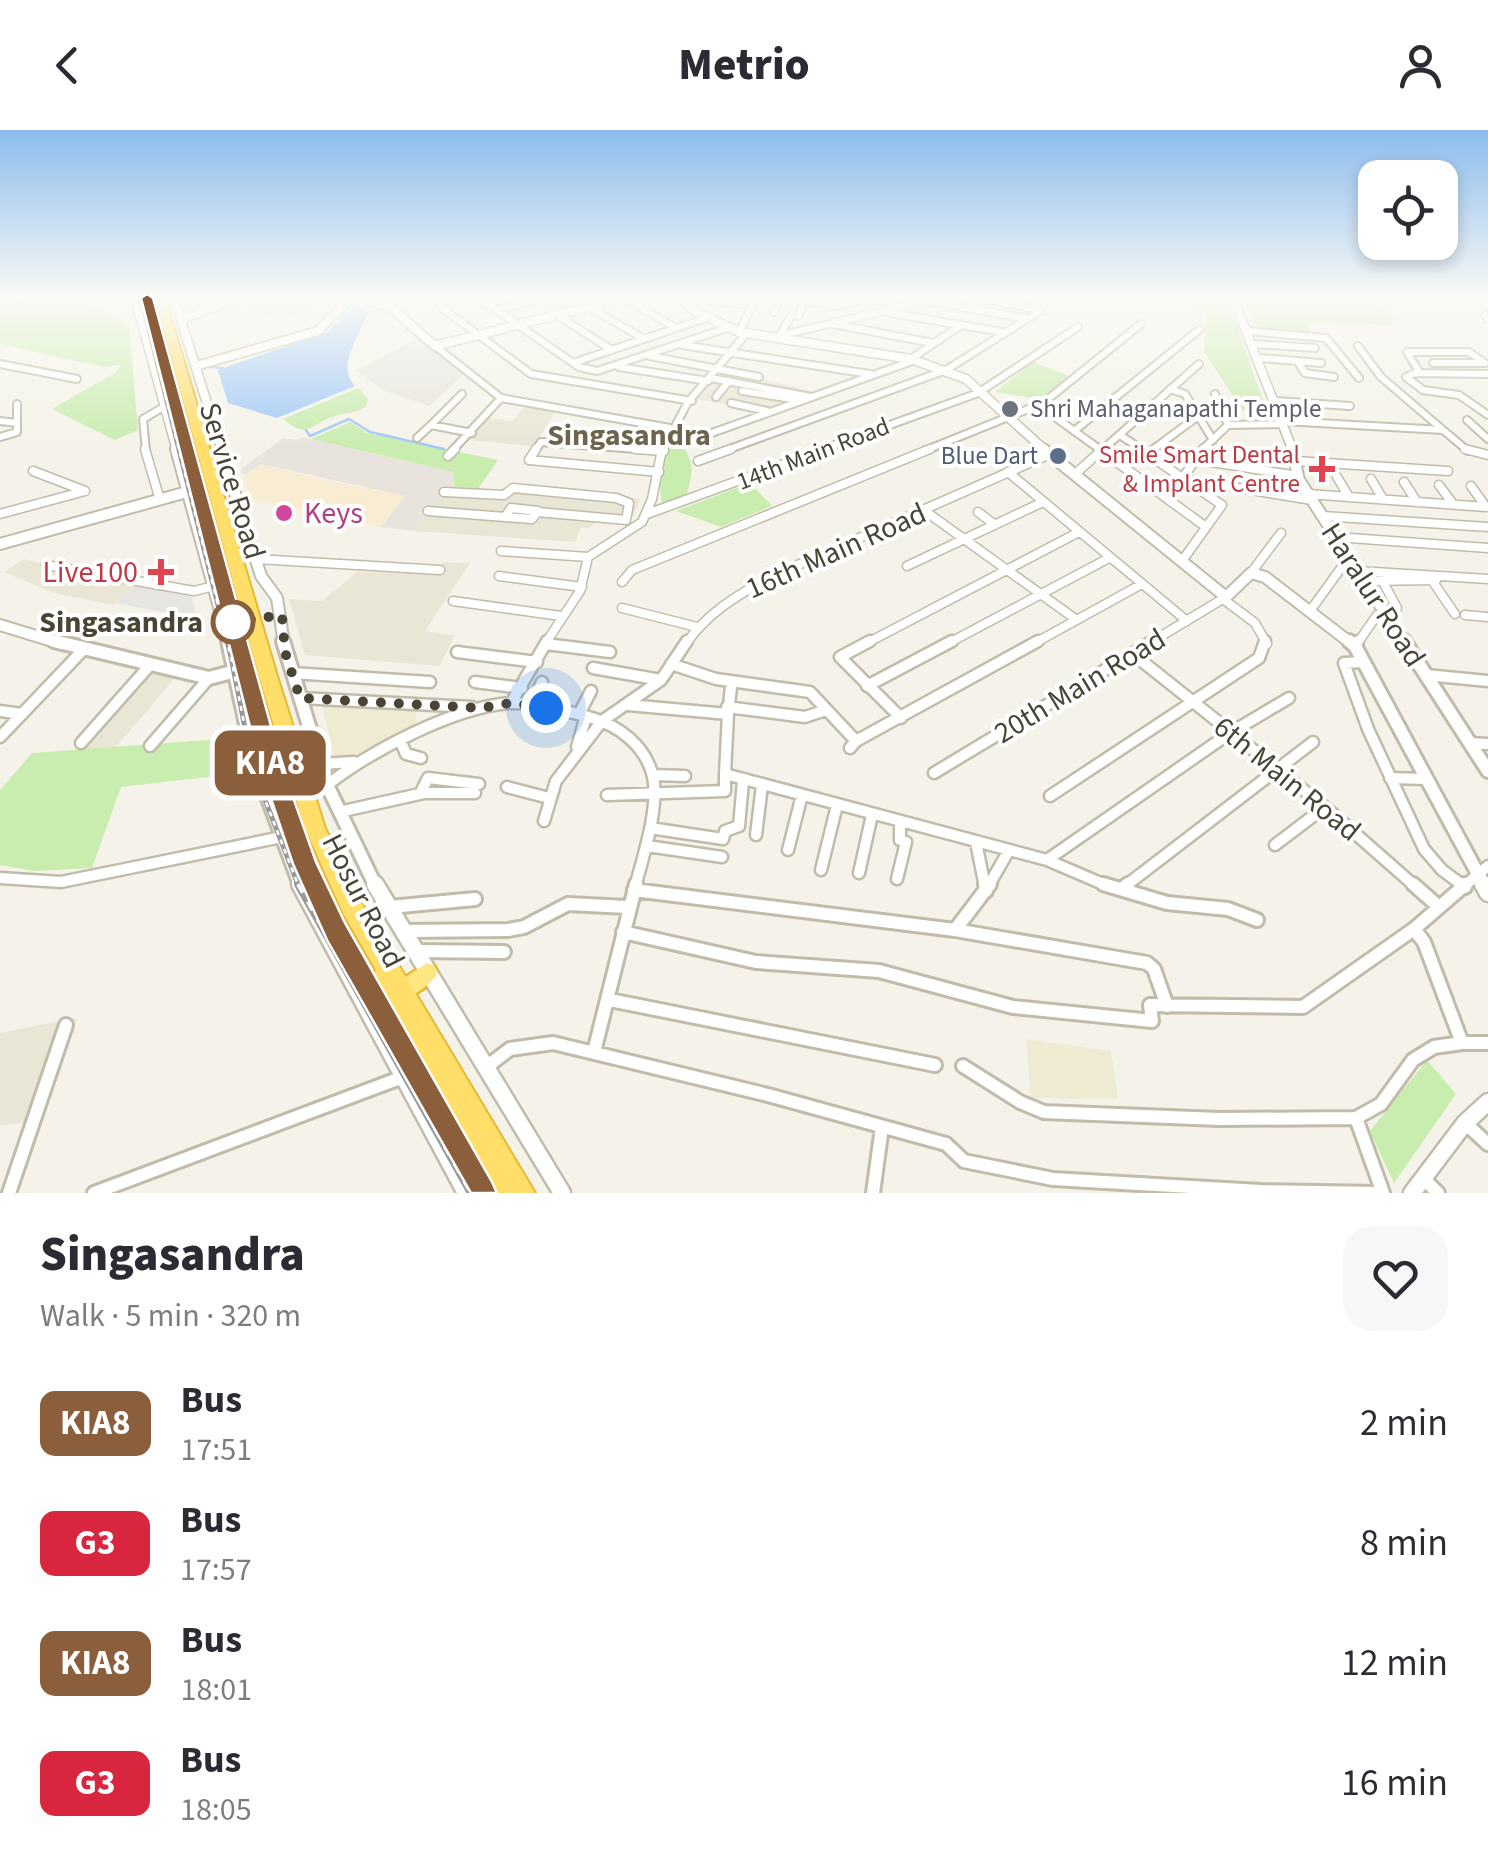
<!DOCTYPE html>
<html lang="en">
<head>
<meta charset="utf-8">
<style>
	:root { --surface:#fff; --page:#f7f7f7; --text:#2b2b33; --muted:#7c7c81 }
	body { margin:0; font-family:"Source Sans 3",sans-serif; background:var(--page); color:var(--text); height:100vh; display:flex; flex-direction:column; font-size:38px; white-space:nowrap }
	* { box-sizing:border-box; margin:0 }
	p { font-size:32px; color:var(--muted) }
	.icon { flex:none; width:55px; height:55px; fill:none; stroke:currentColor; stroke-width:2; stroke-linecap:round; stroke-linejoin:round }
	.map { position:relative; height:1063px; overflow:hidden }
	.details { display:flex; flex-direction:column; background:var(--surface); flex:1 }
	.details>* { flex:none }
	.badge { padding:0 20px; border-radius:15px; font-size:35px; line-height:65px }
	.fabs { position:absolute; left:1358px; top:30px; display:grid; gap:20px }
	.fabs a { display:grid; place-items:center; width:100px; height:100px; border-radius:20px; background:var(--surface); box-shadow:0 5px 15px #0003; font-size:50px }
	.you { position:absolute; width:50px; height:50px; margin:-25px; border:8px solid #fff; border-radius:50%; background:#1a73e8; box-shadow:0 0 0 15px #1a73e833 }
	.map>.badge { position:absolute; translate:-50% -50%; box-shadow:0 0 0 5px #fff }
	.round { display:grid; place-items:center; flex:none; width:105px; height:105px; border-radius:30px; background:var(--page) }
	.headline { display:flex; align-items:center; justify-content:space-between; height:170px; padding:0 40px }
	h1 { font-size:48px; font-weight:800; line-height:75px }
	ul { padding:0; list-style:none }
	li { display:flex; align-items:center; gap:30px; height:120px; padding:0 40px }
	li div { flex:1 }
	li b { display:block; font-size:38px }
	li em { font-style:normal }
	li .badge { min-width:110px; font-weight:700; text-align:center }
	header { display:flex; justify-content:space-between; align-items:center; height:130px; padding:0 40px; background:var(--surface); font-size:45px; font-weight:800 }
	.map>svg:first-child { display:block }
	.residential { fill:#e9e6d6 }
	.commercial { fill:#f8edd3 }
	.industrial { fill:#e8e4dd }
	.education { fill:#efead2 }
	.green { fill:#c9ecaf }
	.parking { fill:#e6e5e0 }
	.water { fill:#a2c9f5 }
	.lines { fill:none; stroke-linecap:round; stroke-linejoin:round }
	.stream { stroke:#a2c9f5; stroke-width:2.5 }
	.minor-far3-casing { stroke:#c1bcaa; stroke-width:10 }
	.minor-far2-casing { stroke:#c1bcaa; stroke-width:11 }
	.minor-far1-casing { stroke:#c1bcaa; stroke-width:15 }
	.minor-casing { stroke:#c1bcaa; stroke-width:18 }
	.tertiary-far3-casing { stroke:#c1bcaa; stroke-width:11 }
	.tertiary-far2-casing { stroke:#c1bcaa; stroke-width:14 }
	.tertiary-far1-casing { stroke:#c1bcaa; stroke-width:18 }
	.tertiary-casing { stroke:#c1bcaa; stroke-width:21 }
	.trunk-casing { stroke:#e7b931; stroke-width:5 }
	.motorway-casing { stroke:#e7b931; stroke-width:4 }
	.minor-far3 { stroke:#fff; stroke-width:6 }
	.minor-far2 { stroke:#fff; stroke-width:8 }
	.minor-far1 { stroke:#fff; stroke-width:10 }
	.minor { stroke:#fff; stroke-width:12 }
	.tertiary-far3 { stroke:#fff; stroke-width:8 }
	.tertiary-far2 { stroke:#fff; stroke-width:10 }
	.tertiary-far1 { stroke:#fff; stroke-width:12 }
	.tertiary { stroke:#fff; stroke-width:16 }
	.trunk { fill:#ffe681; fill-rule:evenodd }
	.motorway { fill:#ffde6a; fill-rule:evenodd }
	.rail-far1-casing { stroke:#989898; stroke-width:5 }
	.rail-casing { stroke:#989898; stroke-width:8 }
	.rail-far1 { stroke:#fff; stroke-width:2.5; stroke-dasharray:5; stroke-linecap:butt }
	.rail { stroke:#fff; stroke-width:4; stroke-dasharray:10; stroke-linecap:butt }
	.line { fill:#8b5e3c; stroke:#fff; stroke-width:2.5 }
	.walk { stroke:#494436; stroke-width:10; stroke-dasharray:0 18 }
	.worship-dot { fill:#6b7280; stroke:#fff; stroke-width:4 }
	.service-dot { fill:#5c6f8a; stroke:#fff; stroke-width:4 }
	.health-dot { fill:#e0444e; stroke:#fff; stroke-width:4 }
	.hotel-dot { fill:#d1479c; stroke:#fff; stroke-width:4 }
	.stop-dot { fill:#fff; stroke:#8b5e3c; stroke-width:5 }
	.labels { text-anchor:middle; dominant-baseline:central; stroke-width:8; stroke-linejoin:round; paint-order:stroke }
	.far-worship-label { font-size:25px; fill:#5b616d; stroke:#fff; text-anchor:start }
	.far-street-label { font-size:25px; fill:#494436; stroke:#fff }
	.far-health-label { font-size:25px; fill:#be3a42; stroke:#fff; text-anchor:end }
	.far-service-label { font-size:25px; fill:#4e5e75; stroke:#fff; text-anchor:end }
	.far-quarter-label { font-size:30px; font-weight:bold; fill:#6d644d; stroke:#fff }
	.street-label { font-size:30px; fill:#494436; stroke:#fff }
	.hotel-label { font-size:30px; fill:#b23c85; stroke:#fff; text-anchor:start }
	.health-label { font-size:30px; fill:#be3a42; stroke:#fff; text-anchor:end }
	.stop-label { font-size:30px; font-weight:bold; fill:#494436; stroke:#fff; text-anchor:end }
</style>
</head>
<body>
<header><svg class="icon" aria-label="back" viewBox="0 0 24 24"><path d="M15 5l-7 7 7 7"/></svg>Metrio<svg class="icon" aria-label="person" viewBox="0 0 24 24"><circle cx="12" cy="8" r="4"/><path d="M4 21q1-7 8-7t8 7"/></svg></header>
<div class="map">
<svg width="1488" height="1063" viewBox="0 0 1488 1063">
	<rect width="100%" height="100%" fill="#f5f3e9"/>
	<path class="residential" d="M721,238L814,262L760,281L696,269Z
		M526,276L556,281L534,316L468,310L488,288L512,291Z
		M512,355L640,369L630,393L598,389L590,398H581L575,412L413,401L454,356L504,363Z
		M24,429L45,435L43,438L134,454L113,475L54,463L4,442Z
		M443,432L470,433L425,501L455,506L439,536L305,525L289,469L322,471L357,442L440,444Z
		M146,542L175,548L115,618L76,621Z
		M77,888L39,990L0,996V903Z"/>
	<path class="commercial" d="M261,334L319,349L406,366L381,397L251,370L244,345Z"/>
	<path class="industrial" d="M419,207L466,243L429,276L383,260L356,241Z
		M302,307L454,342V356L413,401L381,397L405,366L261,334L244,345L240,340L283,308L296,310Z"/>
	<path class="education" d="M322,575L415,578L417,595L350,627L334,625Z
		M1026,909L1111,921L1118,969L1031,968Z"/>
	<path class="green" d="M35,168H89V173L129,196L138,300L115,310L52,279L115,243L121,235L103,237L0,214V176Z
		M1116,168H1227L1267,282L1243,281L1204,222L1207,177Z
		M1242,168H1377L1399,195L1306,193L1311,201L1258,197Z
		M1033,232L1069,246L1039,269L995,262Z
		M358,258L368,269L366,277C355,283 345,283 334,286C309,295 308,310 283,289Z
		M350,292L367,303L498,330L478,359L454,356V342L311,309Z
		M671,305H675C694,332 696,336 685,369L662,375L659,350Z
		M750,353L772,376L721,397L676,381Z
		M220,609L225,645L121,657L92,738L34,741L0,735V660L32,623Z
		M1427,930L1456,964L1394,1053L1370,1001Z"/>
	<path class="parking" d="M276,168H302L317,174L277,192L250,178Z
		M134,454L191,464L197,488L115,473Z"/>
	<path class="water" d="M354,176L368,182C361,205 335,235 355,256L277,288L228,273L218,240L328,202Z"/>
	<g class="lines">
		<path class="stream" d="M209,237L223,238
			M306,300L310,306L349,289L370,302L444,319"/>
		<g class="minor-far3-casing">
			<path id="minor-far3" d="M479,168L579,237L597,241L727,198
				M624,168L676,198
				M693,168L741,174
				M783,168L838,176L872,168
				M910,168L1024,188
				M980,168L1040,180
				M0,170L19,168
				M441,177L531,244L692,271
				M589,177L644,209
				M496,180L546,168
				M774,182L780,168
				M890,183L1003,202
				M557,185L612,220
				M1485,185L1488,189
				M798,186L805,171
				M833,194L933,213
				M1248,201L1326,208L1359,248
				M739,202L756,168
				M780,205L791,186
				M774,207L922,172
				M1254,214L1315,218
				M682,215L870,244
				M435,216L501,268L670,298
				M1358,216L1381,247L1443,300
				M650,226L759,247
				M1260,228L1321,233
				M911,229L961,195
				M1297,231L1305,243L1334,247
				M573,233L706,188
				M1433,233H1485
				M0,234L77,249
				M619,237L708,251
				M1420,243L1407,222H1469L1482,231
				M1488,244L1415,243L1406,247L1423,260L1459,265L1488,285
				M711,248L811,267
				M1170,259L1185,264L1213,310
				M742,261L799,270
				M462,264L431,295L472,303
				M1215,264L1228,295
				M716,267L729,251
				M1276,271L1350,276
				M731,273L767,281
				M1037,274L1102,321
				M1467,290L1488,309
				M0,291L17,293
				M1283,291L1443,300L1468,321
				M1228,295L1284,294
				M1074,301L1200,199
				M1120,305L1144,321
				M0,307L17,302V274
				M417,308L431,295
				M695,309L915,230
				M146,321L143,289L167,275
				M452,321L501,268
				M535,321L541,312L664,321
				M662,321L688,272L746,204
				M724,321L946,240L1040,181
				M818,321L978,263L1078,197
				M924,321L1043,273L1141,194
				M1101,321L1199,234
				M1151,321L1198,286
				M1201,321L1228,295"/>
		</g>
		<g class="minor-far2-casing">
			<path id="minor-far2" d="M145,319L160,370
				M536,319L529,330L659,342
				M635,319L664,321
				M1099,319L1206,397
				M1140,319L1222,375L1182,431
				M1203,319L1182,349L1312,370
				M1465,319L1488,325
				M1148,324L1155,319
				M448,326L455,319
				M1193,329L1298,346
				M698,331L731,319
				M1296,331L1448,341
				M33,341L85,361
				M1008,342L1187,491
				M1075,344L1103,319
				M1337,347L1349,367
				M1371,349L1383,369
				M1404,352L1417,372
				M1439,355L1453,374
				M444,362L504,365L513,358L616,368L629,373L627,385
				M1308,364L1486,377L1471,356
				M511,378L538,381L532,389L505,387Z
				M428,381L505,387
				M925,381L1074,488
				M538,382L626,390
				M978,382L995,395
				M0,384L85,361
				M647,384L825,319
				M1323,386L1488,397
				M1336,407L1488,418
				M501,421L588,427
				M257,429L440,440
				M46,435L194,461L214,456
				M907,436L1043,372
				M1358,441L1488,449
				M1251,443L1281,403
				M499,446L582,457
				M1431,449L1455,484
				M1365,451L1436,450
				M622,452L632,440L930,319
				M1383,452L1397,478
				M1223,469L1255,493L1267,514
				M453,471L561,486
				M622,478L697,497
				M1310,481L1349,427
				M1465,485L1488,487
				M545,514L580,461L588,427L642,392L652,369L662,319
				M686,514C706,484 735,467 766,449L1050,324
				M865,514L1079,402
				M947,514L1109,428
				M1033,514L1140,455
				M1148,514L1226,467
				M1357,514L1377,485H1388"/>
		</g>
		<g class="minor-far1-casing">
			<path id="minor-far1" d="M870,511L840,527L901,588
				M546,514L610,522
				M1355,516L1358,511
				M457,522L537,532
				M1133,524L1325,677L1416,757
				M1363,532L1344,533L1368,599L1424,719L1442,740L1465,757
				M671,534L716,549L810,562L856,611
				M593,538L661,550
				M292,543L430,552
				M1426,545L1488,551
				M475,552L522,558
				M867,556L952,511
				M300,568L472,577
				M511,573L547,511
				M531,575L542,552
				M628,575L728,584L731,557
				M727,577L805,587L826,580
				M0,581L22,584
				M579,584L591,561
				M0,607L83,520
				M401,612L406,624L421,628
				M81,613L150,535
				M1469,613L1488,614
				M150,616L209,548
				M577,617L586,586
				M850,618L856,611L1038,511
				M320,634L354,632
				M934,643L1153,511
				M725,644L728,584
				M653,645L685,646
				M1390,648L1427,649
				M327,655C371,621 452,578 509,573C534,572 568,581 592,588C619,596 644,615 652,643C661,673 643,727 635,757
				M507,657L549,668
				M420,664L428,648L479,654
				M607,665L725,661V644L1047,730L1110,757
				M1050,666L1259,528L1265,511
				M339,682L424,663H475
				M544,691L556,651L602,591L661,550L687,511
				M650,698L723,709L725,701L739,696L743,651
				M756,705L762,655
				M976,712L985,757
				M1275,715L1325,677
				M647,716L722,727
				M788,720L802,665
				M1047,730L1230,603L1289,568
				M821,740L837,675
				M859,743L872,685
				M0,748L61,752L282,707
				M897,749L906,712L900,710V693
				M988,757L1009,720
				M1124,757L1313,612
				M1463,757L1488,736"/>
		</g>
		<g class="minor-casing">
			<path id="minor" d="M985,754L986,761
				M1103,754L1167,773L1228,779L1257,790
				M1413,754L1439,777
				M1461,754L1465,757
				M1123,758L1128,754
				M634,760L955,800L1147,833L1154,839L1167,876
				M390,777L475,769
				M1414,799L1424,812L1462,913H1488
				M955,800L990,754
				M404,801L508,800L524,797L568,774L627,777
				M623,802L756,832L879,841L1013,877L1152,891L1150,875L1303,877L1414,799L1466,754
				M416,821L504,822
				M610,870L935,935
				M594,922L636,754
				M963,936L1020,972L1044,982L1219,989L1356,988L1381,974L1413,930L1434,917L1462,913
				M485,938L510,919L553,913L768,965L946,1014L964,1031L1053,1049L1260,1061L1381,1063
				M1356,988L1383,1063
				M1465,993L1488,1014
				M1423,1048L1438,1063
				M9,1063L66,895
				M94,1063L403,947
				M873,1063L882,997"/>
		</g>
		<g class="tertiary-far3-casing">
			<path id="tertiary-far3" d="M135,168L177,321
				M174,168L222,321
				M682,168L691,179L739,202L911,229L966,249L1046,321
				M1233,168L1293,321
				M181,189L239,168
				M196,236L318,201L346,173L359,169L390,177L435,216L623,168"/>
		</g>
		<g class="tertiary-far2-casing">
			<path id="tertiary-far2" d="M176,319L229,514
				M221,319L261,446L277,468L284,514
				M1043,319L1226,467L1251,443L1265,447L1352,514
				M1292,319L1299,350L1405,514
				M0,414L194,360
				M0,495L62,514"/>
		</g>
		<g class="tertiary-far1-casing">
			<path id="tertiary-far1" d="M54,511L209,548L236,541
				M228,511L254,631L301,757
				M283,511L327,655L376,757
				M1349,511L1355,516L1485,757
				M1404,511L1488,641"/>
		</g>
		<g class="tertiary-casing">
			<path id="tertiary" d="M300,754L466,1063
				M375,754L562,1063
				M1483,754L1488,763
				M1412,1063L1465,993L1488,972"/>
		</g>
		<g class="trunk-casing">
			<path id="trunk" d="M142,168H152L279,636L314,732L343,794L493,1063H468L329,808L296,733L263,636Z
				M427,833L434,836L437,843C432,854 419,862 408,867L401,864L398,857L401,850Z"/>
		</g>
		<g class="motorway-casing">
			<path id="motorway" d="M155,168H165L277,546L325,698L359,769L535,1063H486L373,858L369,850L376,840L343,783L305,698L259,546Z"/>
		</g>
		<use href="#minor-far3" class="minor-far3"/>
		<use href="#minor-far2" class="minor-far2"/>
		<use href="#minor-far1" class="minor-far1"/>
		<use href="#minor" class="minor"/>
		<use href="#tertiary-far3" class="tertiary-far3"/>
		<use href="#tertiary-far2" class="tertiary-far2"/>
		<use href="#tertiary-far1" class="tertiary-far1"/>
		<use href="#tertiary" class="tertiary"/>
		<use href="#trunk" class="trunk"/>
		<use href="#motorway" class="motorway"/>
		<g class="rail-far1-casing">
			<path id="rail-far1" d="M141,168L231,527L253,639L299,757"/>
		</g>
		<g class="rail-casing">
			<path id="rail" d="M298,754L471,1063"/>
		</g>
		<use href="#rail-far1" class="rail-far1"/>
		<use href="#rail" class="rail"/>
	</g>
	<linearGradient id="sky" x2="0" y2="1"><stop stop-color="#8cbced"/><stop offset="0.53" stop-color="#fafaf5"/><stop offset="1" stop-color="#fafaf5" stop-opacity="0"/></linearGradient>
	<rect width="1488" height="317" fill="url(#sky)"/>
	<path class="line" d="M147,164L153,168L282,636L316,732L345,793L492,1052L497,1063H471L327,810L293,734L260,636L141,168Z"/>
	<g class="lines">
		<path class="walk" d="M233,492L282,485L285,522L300,568L482,578L511,573L546,578"/>
	</g>
	<circle class="worship-dot" cx="1010" cy="279" r="10"/>
	<circle class="service-dot" cx="1058" cy="326" r="10"/>
	<g class="health-dot">
		<path d="M1317 324h10v10h10v10h-10v10h-10v-10h-10v-10h10z"/>
		<path d="M156 427h10v10h10v10h-10v10h-10v-10h-10v-10h10z"/>
	</g>
	<circle class="hotel-dot" cx="284" cy="383" r="10"/>
	<circle class="stop-dot" cx="233" cy="492" r="20"/>
	<g class="labels">
		<g class="far-worship-label">
			<text x="1030" y="279">Shri Mahaganapathi Temple</text>
		</g>
		<g class="far-street-label">
			<text transform="translate(813 324) rotate(-21)">14th Main Road</text>
		</g>
		<g class="far-health-label">
			<text x="1300" y="325">Smile Smart Dental<tspan x="1300" dy="29">&amp; Implant Centre</tspan></text>
		</g>
		<g class="far-service-label">
			<text x="1038" y="326">Blue Dart</text>
		</g>
		<g class="far-quarter-label">
			<text x="629" y="305">Singasandra</text>
		</g>
		<g class="street-label">
			<text transform="translate(232 351) rotate(73)">Service Road</text>
			<text transform="translate(836 421) rotate(-24)">16th Main Road</text>
			<text transform="translate(1373 465) rotate(57)">Haralur Road</text>
			<text transform="translate(1080 556) rotate(-31)">20th Main Road</text>
			<text transform="translate(1287 649) rotate(39)">6th Main Road</text>
			<text transform="translate(363 771) rotate(63)">Hosur Road</text>
		</g>
		<g class="hotel-label">
			<text x="304" y="383">Keys</text>
		</g>
		<g class="health-label">
			<text x="138" y="442">Live100</text>
		</g>
		<g class="stop-label">
			<text x="203" y="492">Singasandra</text>
		</g>
	</g>
</svg>
<div class="fabs">
<a><svg class="icon" aria-label="locate" viewBox="0 0 24 24"><circle cx="12" cy="12" r="6"/><path d="M12 2v4M12 18v4M2 12h4M18 12h4"/></svg></a>
</div>
<div class="you" style="left:546px;top:578px"></div>
<b class="badge" style="left:270px;top:633px;background:#8b5e3c;color:#fff">KIA8</b>
</div>
<section class="details">
<div class="headline"><div><h1>Singasandra</h1><p>Walk · 5 min · 320 m</p></div><a class="round"><svg class="icon" aria-label="heart" viewBox="0 0 24 24"><path d="M12 20l-8-8c-3-5 5-10 8-4 3-6 11-1 8 4z"/></svg></a></div>
<ul>
<li><span class="badge" style="background:#8b5e3c;color:#fff">KIA8</span><div><b>Bus</b><p>17:51</p></div><em>2 min</em></li>
<li><span class="badge" style="background:#d7263d;color:#fff">G3</span><div><b>Bus</b><p>17:57</p></div><em>8 min</em></li>
<li><span class="badge" style="background:#8b5e3c;color:#fff">KIA8</span><div><b>Bus</b><p>18:01</p></div><em>12 min</em></li>
<li><span class="badge" style="background:#d7263d;color:#fff">G3</span><div><b>Bus</b><p>18:05</p></div><em>16 min</em></li>
</ul>
</section>
</body>
</html>
